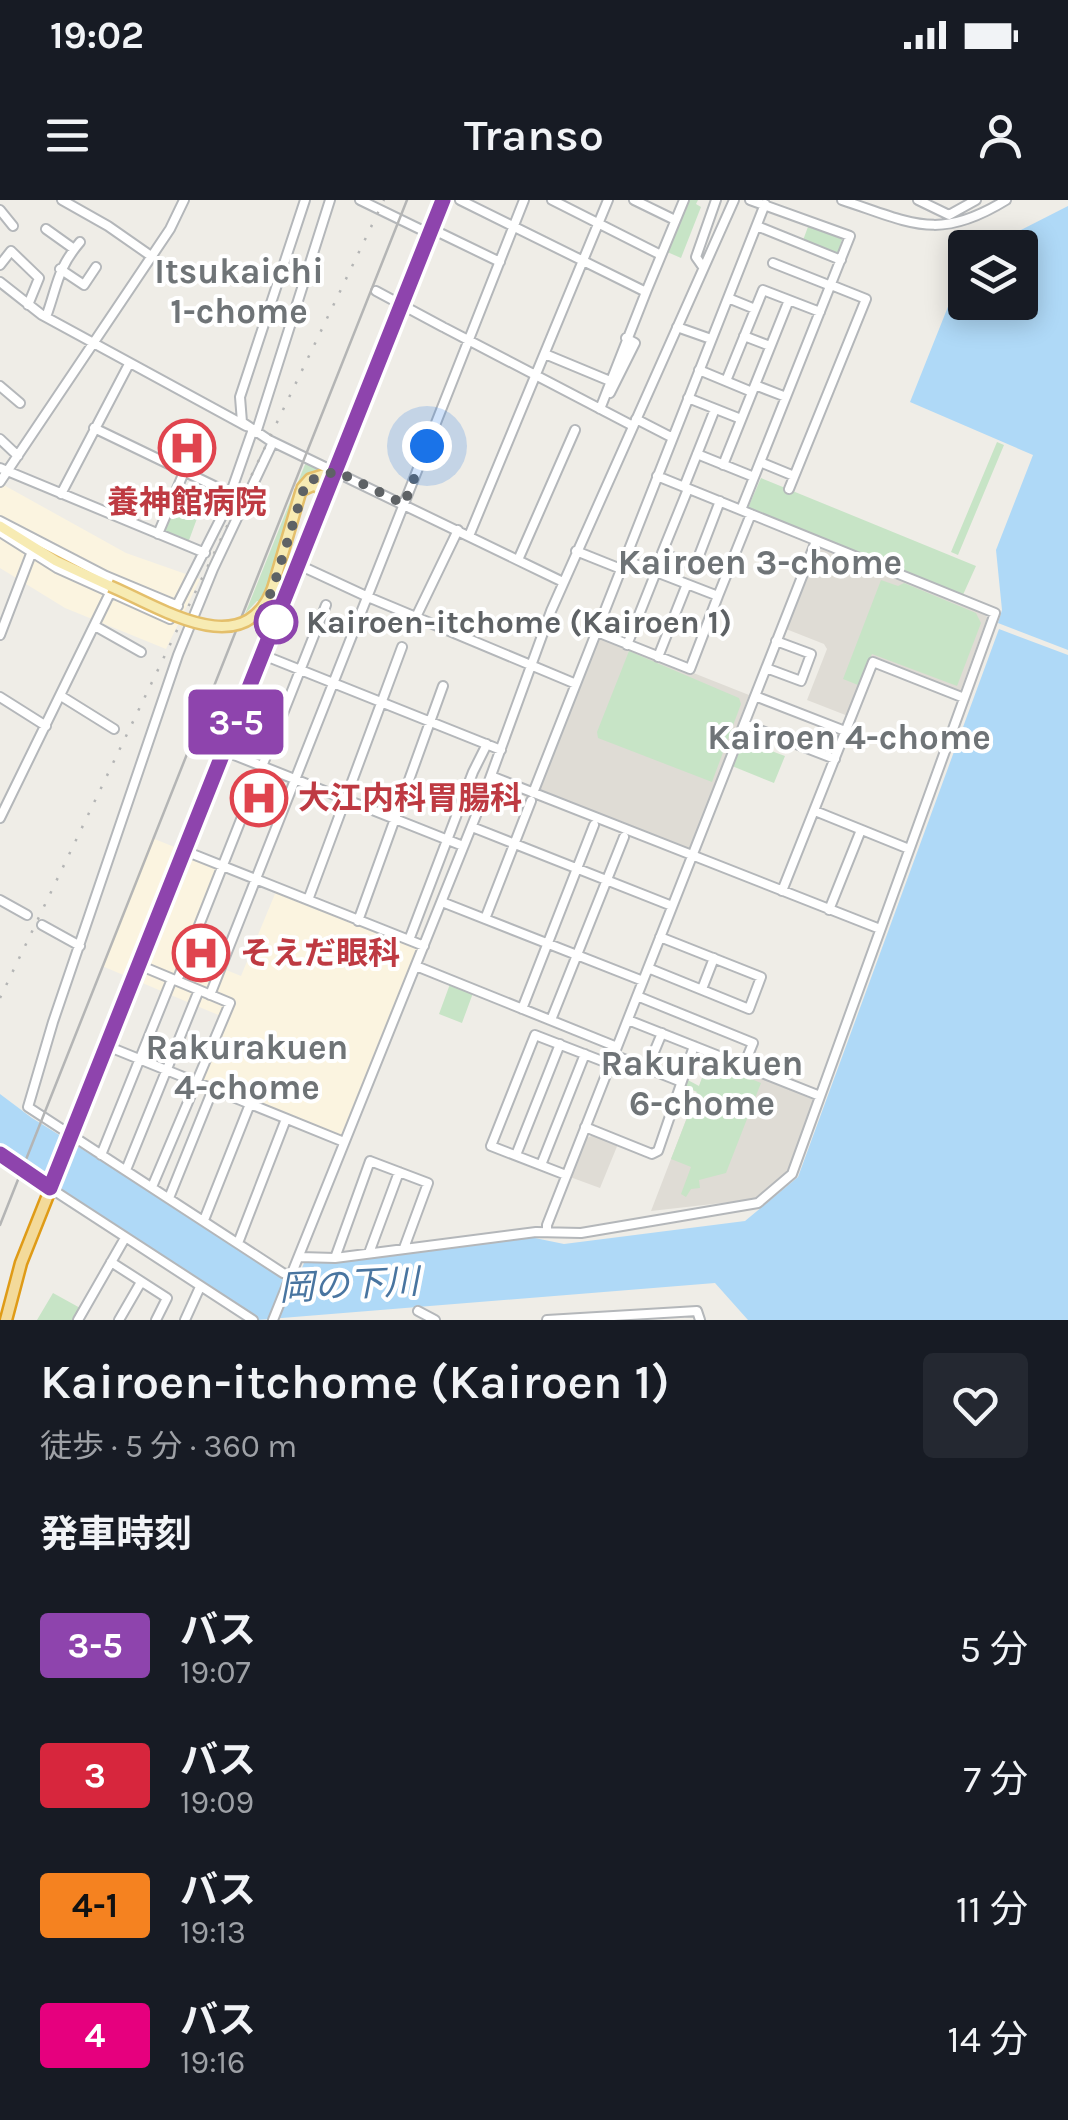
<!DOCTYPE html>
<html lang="ja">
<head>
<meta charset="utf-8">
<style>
	:root { --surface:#171b24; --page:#242831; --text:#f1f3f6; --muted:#9ea1a6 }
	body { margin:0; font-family:Karla,"Noto Sans JP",sans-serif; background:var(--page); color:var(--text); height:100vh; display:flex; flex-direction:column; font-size:38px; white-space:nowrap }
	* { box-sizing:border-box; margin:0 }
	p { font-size:32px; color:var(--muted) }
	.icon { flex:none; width:55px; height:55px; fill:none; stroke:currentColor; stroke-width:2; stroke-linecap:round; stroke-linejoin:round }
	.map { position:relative; height:1120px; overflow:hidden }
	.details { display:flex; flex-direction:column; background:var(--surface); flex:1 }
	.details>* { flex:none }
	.badge { padding:0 20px; border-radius:8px; font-size:35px; line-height:65px }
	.tools { position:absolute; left:948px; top:30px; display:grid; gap:20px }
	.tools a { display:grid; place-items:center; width:90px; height:90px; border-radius:10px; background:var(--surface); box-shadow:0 5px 25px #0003; font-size:50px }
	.you { position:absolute; width:50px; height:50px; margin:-25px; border:8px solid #fff; border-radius:50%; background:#1a73e8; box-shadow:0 0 0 15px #1a73e833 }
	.map>.badge { position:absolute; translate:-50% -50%; box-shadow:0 0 0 5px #fff }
	h2 { padding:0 40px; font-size:38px; line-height:90px }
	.round { display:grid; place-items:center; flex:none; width:105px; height:105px; border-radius:10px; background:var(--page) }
	.head { display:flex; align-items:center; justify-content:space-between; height:170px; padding:0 40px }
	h1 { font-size:48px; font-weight:600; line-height:75px }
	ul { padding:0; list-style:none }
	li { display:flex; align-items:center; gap:30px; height:130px; padding:0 40px }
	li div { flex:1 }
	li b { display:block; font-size:38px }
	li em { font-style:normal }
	li .badge { min-width:110px; font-weight:700; text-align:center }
	.status { display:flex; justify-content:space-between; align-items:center; height:70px; padding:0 50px; background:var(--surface); direction:ltr }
	.status svg { height:28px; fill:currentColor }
	header { display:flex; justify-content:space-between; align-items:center; height:130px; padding:0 40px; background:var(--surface); font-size:45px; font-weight:600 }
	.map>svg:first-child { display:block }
	.commercial { fill:#fbf4e0 }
	.education { fill:#dfdcd5 }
	.green { fill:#c7e4c6 }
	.water { fill:#afd9f7 }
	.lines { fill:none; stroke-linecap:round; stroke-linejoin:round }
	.minor-casing { stroke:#b4b7ba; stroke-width:12 }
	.major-casing { stroke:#e4bf6b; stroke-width:14 }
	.highway-casing { stroke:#df9b17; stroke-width:15 }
	.minor { stroke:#fff; stroke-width:8 }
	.major { stroke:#f7ebb3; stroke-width:9 }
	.highway { stroke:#f3da9a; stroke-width:10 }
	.tram { stroke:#b4b5b5; stroke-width:2.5 }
	.rail { stroke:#b4b5b5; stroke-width:2.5; stroke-dasharray:2.5 12; stroke-linecap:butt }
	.major-bridge-casing { stroke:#e4bf6b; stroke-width:14; stroke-linecap:butt }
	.major-bridge { stroke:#f7ebb3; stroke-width:9 }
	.line-casing { stroke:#fff; stroke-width:22 }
	.line { stroke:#8e44ad; stroke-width:15 }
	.walk { stroke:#5e6265; stroke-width:10; stroke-dasharray:0 18 }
	.stop-dot { fill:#fff; stroke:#8e44ad; stroke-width:5 }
	.labels { text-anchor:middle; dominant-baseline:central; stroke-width:8; stroke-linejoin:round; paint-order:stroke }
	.health-label { font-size:32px; font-weight:bold; fill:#be3a42; stroke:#fff; text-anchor:start }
	.stop-label { font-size:32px; font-weight:bold; fill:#5e6265; stroke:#fff; text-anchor:start }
	.neighbourhood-label { font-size:35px; font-weight:bold; fill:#6f7477; stroke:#fff }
	.water-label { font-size:35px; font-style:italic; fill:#4975a0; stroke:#fff }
</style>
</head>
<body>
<div class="status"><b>19:02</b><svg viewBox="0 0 49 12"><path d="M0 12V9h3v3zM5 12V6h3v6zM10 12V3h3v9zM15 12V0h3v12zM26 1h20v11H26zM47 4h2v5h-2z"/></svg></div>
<header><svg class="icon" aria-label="menu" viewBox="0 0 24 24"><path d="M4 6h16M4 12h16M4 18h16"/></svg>Transo<svg class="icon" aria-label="person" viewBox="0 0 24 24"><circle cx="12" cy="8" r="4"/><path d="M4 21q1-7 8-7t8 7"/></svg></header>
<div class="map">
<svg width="1068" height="1120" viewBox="0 0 1068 1120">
	<rect width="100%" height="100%" fill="#efede7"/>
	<path class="commercial" d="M0,283L126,353L200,379L166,449L65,408L0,368Z
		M152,638L222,666L187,754L241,776L277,689L424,745L344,943L196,881L223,817L102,766Z"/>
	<path class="education" d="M821,347L986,414L987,418L960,492L871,459L848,516L807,500L827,449L824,444L786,429L817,349Z
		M600,436L749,495L690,649L686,650L540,592L539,588L597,437Z
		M711,855L815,896L787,973L757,999L651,1011Z
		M593,935L618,944L600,988L570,977L585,939Z"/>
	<path class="green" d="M688,0H698L696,4L701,7L681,58L665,51Z
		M809,24L843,36L837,56L802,43Z
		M997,242L1004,245L958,355L951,352Z
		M306,262L322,271L303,280L298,286L266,393L261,402L257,401L245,414Z
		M761,278L976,366L962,397L747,310Z
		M173,303L199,313L188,343L161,332Z
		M881,380L898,386L904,383L976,413L981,423L957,486L872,454L858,485L843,479Z
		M629,451L739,498L741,504L712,582L598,538L597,532Z
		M742,540L785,556L774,583L732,566Z
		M450,784L473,793L462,823L439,814Z
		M709,859L749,874V878L761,883L726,973L699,980L700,988L691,989L686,997L681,994L691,967L671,959L697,892L681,885L684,878L699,886Z
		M53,1093L82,1109L75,1120H37Z"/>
	<path class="water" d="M1068,6V450L998,423L1002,410L996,350L1033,255L910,202L965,64V102H1020V48L972,47L974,43L1015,33Z
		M999,429L1068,455V1120H748L715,1083L257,1120L0,948V894L32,918L267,1064L284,1079L298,1078L304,1063L530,1037L564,1044L745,1021L798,977Z"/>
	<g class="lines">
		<g class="minor-casing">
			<path id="minor" d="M62,0L108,26L151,56
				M305,0L240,197L242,222L269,240L563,382
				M360,0L430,34L436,31L500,62
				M460,0L646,92L600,209
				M552,0L661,55
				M634,0L675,20
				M842,0C912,23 938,42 1006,0
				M918,0L949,15L976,0
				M0,10L13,26
				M757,26L841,60
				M46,29L74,49
				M773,63L831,86
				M0,65L11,51L39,78L28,105
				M703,67L696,57L716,0
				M60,69L84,85L96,67
				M261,71L279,79
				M0,82L42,115L246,226
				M376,91L443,127
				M646,92L684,0
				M728,98L755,109
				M46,117C58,84 57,69 80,42
				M677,127L711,139
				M445,128L633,226
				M744,136L770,146
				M545,154L610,181
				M699,170L752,192
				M726,181L763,90L820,112
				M755,185L786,197
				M0,186L20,203
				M610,193L635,143L626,138
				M688,198L741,219
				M636,219L671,237
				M94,228L231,294
				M256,233L330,0
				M0,239L18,256
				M273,242L213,369L178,455L53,822L28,907L283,1073L292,1076
				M697,254L754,277
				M760,262L794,276
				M723,265L789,100
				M0,268L205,353
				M0,282L170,29L184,0
				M684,287L715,209
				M688,289L662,353L695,366L720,301
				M789,289L866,99L831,85
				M61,294L129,164
				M741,310L850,36L750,0
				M0,321L106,376L178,406
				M0,332L57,368L170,419L224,312L252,232
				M158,334L184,272
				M469,336L608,0
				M576,351L621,369
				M518,360L575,230
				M299,365L368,397L576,484
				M718,396L751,314
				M416,417L458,330
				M95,426L141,452
				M597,432L690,469L718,396L625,360
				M0,435L31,354
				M627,445L656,372
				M263,455L501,550
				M658,457L687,384
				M766,468L801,481L811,454L776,441
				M61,496L114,529
				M755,496L845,531
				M0,497L46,526
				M744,524L835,559
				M224,551L463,646
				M491,576L880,729
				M533,593L765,4
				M815,611L909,649
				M0,618L110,393
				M472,627L672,706
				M185,651L424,746
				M782,691L873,462L964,498
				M0,700L27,715
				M308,700L402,447
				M442,702L643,781
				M829,710L861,630
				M485,719L531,601
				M358,721L443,486
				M42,725L80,746
				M409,740L473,572L487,544
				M139,765L230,803L152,987
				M416,766L617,847
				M648,768L749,809L761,777L660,737
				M177,781L326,405
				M702,789L714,758
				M210,795L524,0
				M637,796L753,843L744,865
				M522,809L594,625
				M551,820L624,637
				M628,820L820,896
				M107,846L344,942
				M614,855L679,881
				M647,869L662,833
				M585,927L652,954L658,951L694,846
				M101,955L172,779
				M516,955L560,844
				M541,965L585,854
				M126,970L199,790
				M566,975L491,946L535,835L610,864
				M50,988L253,1120
				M169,998L213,889
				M204,1020L250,904
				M547,1031V1025L816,341
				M238,1043L286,919
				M369,1053L399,972
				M300,1057L335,1058L536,1032L581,1033L758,1003L792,974L995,413L657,276
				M335,1058L370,961L428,983L404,1048
				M111,1062L167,1098L156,1120
				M418,1111L435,1120
				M78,1120L125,1038
				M119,1120L141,1082
				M185,1120L200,1087
				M273,1120L481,603L551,411L734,0
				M547,1120L697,1111L700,1120"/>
		</g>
		<g class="major-casing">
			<path id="major" d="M302,288L310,279L336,271
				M0,326L56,361L110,386
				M273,387L301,291L314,285L327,293
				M0,954L50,988"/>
		</g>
		<g class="highway-casing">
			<path id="highway" d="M6,1120L21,1063L443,0"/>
		</g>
		<use href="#minor" class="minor"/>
		<use href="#major" class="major"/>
		<use href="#highway" class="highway"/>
		<path class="tram" d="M0,1025L407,0"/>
		<path class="rail" d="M0,798L384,0"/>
		<g class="major-bridge-casing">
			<path id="major-bridge" d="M110,386C160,407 245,465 273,387"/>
		</g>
		<use href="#major-bridge" class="major-bridge"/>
	</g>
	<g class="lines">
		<g class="line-casing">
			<path id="line" d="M0,954L50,988L443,0"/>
		</g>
		<use href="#line" class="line"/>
		<path class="walk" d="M276,422L262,408L272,391L306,282L336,271L404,304L427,246"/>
	</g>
	<defs>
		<g id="hospital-ring" transform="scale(2.875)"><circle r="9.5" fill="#fff" stroke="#e0444e" stroke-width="1.5"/><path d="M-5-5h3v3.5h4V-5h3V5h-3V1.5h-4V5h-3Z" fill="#e0444e"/></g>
	</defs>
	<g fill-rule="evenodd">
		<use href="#hospital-ring" x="187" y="248"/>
		<use href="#hospital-ring" x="259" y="598"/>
		<use href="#hospital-ring" x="201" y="753"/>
	</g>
	<circle class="stop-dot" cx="276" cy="422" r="20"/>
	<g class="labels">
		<g class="health-label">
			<text x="187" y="302" text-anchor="middle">養神館病院</text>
			<text x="298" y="598">大江内科胃腸科</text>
			<text x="240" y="753">そえだ眼科</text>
		</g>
		<g class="stop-label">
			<text x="306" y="422">Kairoen-itchome (Kairoen 1)</text>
		</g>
		<g class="neighbourhood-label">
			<text x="239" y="71">Itsukaichi<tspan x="239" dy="40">1-chome</tspan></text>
			<text x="760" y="362">Kairoen 3-chome</text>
			<text x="849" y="537">Kairoen 4-chome</text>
			<text x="247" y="847">Rakurakuen<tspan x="247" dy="40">4-chome</tspan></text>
			<text x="702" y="863">Rakurakuen<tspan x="702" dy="40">6-chome</tspan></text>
		</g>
		<g class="water-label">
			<text transform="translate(349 1085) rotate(-3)">岡の下川</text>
		</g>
	</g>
</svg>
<div class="tools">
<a><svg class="icon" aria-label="layers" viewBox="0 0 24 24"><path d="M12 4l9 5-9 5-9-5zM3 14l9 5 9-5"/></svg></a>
</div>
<div class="you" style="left:427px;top:246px"></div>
<b class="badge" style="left:236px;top:522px;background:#8e44ad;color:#fff">3-5</b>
</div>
<section class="details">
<div class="head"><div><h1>Kairoen-itchome (Kairoen 1)</h1><p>徒歩 · 5 分 · 360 m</p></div><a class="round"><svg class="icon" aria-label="heart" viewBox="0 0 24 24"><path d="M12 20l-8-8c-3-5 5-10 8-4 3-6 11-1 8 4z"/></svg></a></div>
<h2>発車時刻</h2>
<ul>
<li><span class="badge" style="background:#8e44ad;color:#fff">3-5</span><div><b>バス</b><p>19:07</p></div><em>5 分</em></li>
<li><span class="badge" style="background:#d7263d;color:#fff">3</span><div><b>バス</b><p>19:09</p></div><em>7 分</em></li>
<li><span class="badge" style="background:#f58220;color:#111">4-1</span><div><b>バス</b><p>19:13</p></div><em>11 分</em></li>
<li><span class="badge" style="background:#e6007e;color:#fff">4</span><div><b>バス</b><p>19:16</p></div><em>14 分</em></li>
</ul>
</section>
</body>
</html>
